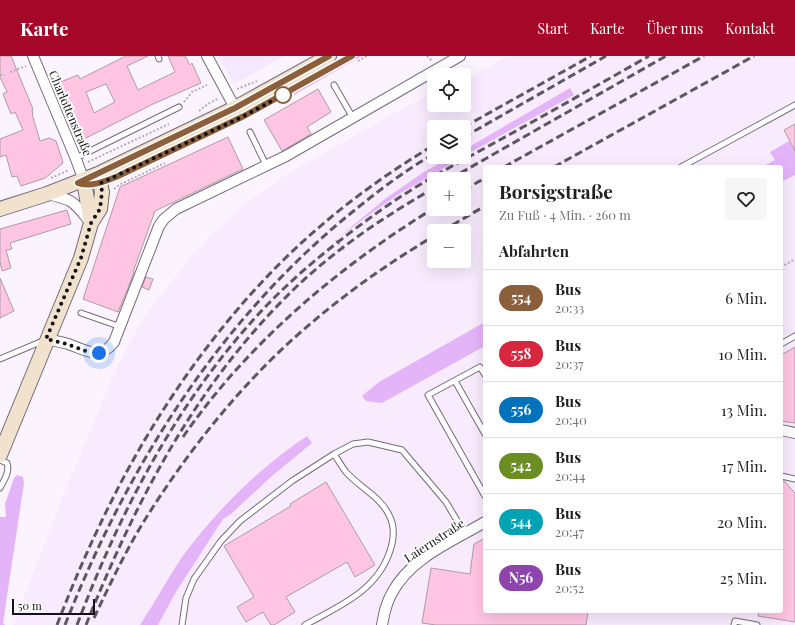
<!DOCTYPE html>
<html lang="de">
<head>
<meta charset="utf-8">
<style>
	:root { --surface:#fff; --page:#f6f6f6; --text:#202124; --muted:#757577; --line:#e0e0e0; --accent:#a40727 }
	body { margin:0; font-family:"Playfair Display",serif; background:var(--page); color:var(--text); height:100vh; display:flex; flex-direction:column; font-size:15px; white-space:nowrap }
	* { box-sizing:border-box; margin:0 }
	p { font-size:13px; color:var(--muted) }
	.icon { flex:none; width:22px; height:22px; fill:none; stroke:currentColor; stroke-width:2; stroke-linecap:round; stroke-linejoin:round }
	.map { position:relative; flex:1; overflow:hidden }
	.drawer { position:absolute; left:483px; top:109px; width:300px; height:448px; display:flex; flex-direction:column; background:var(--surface); border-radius:4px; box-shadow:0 4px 16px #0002 }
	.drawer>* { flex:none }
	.badge { padding:0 8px; border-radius:13px; font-size:14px; line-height:26px }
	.buttons { position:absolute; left:427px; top:12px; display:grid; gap:8px }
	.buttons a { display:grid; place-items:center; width:44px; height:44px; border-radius:4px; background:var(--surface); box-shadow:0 4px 16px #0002; font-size:20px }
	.scale { position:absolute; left:12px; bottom:10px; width:83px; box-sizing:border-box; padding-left:4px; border:2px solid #141015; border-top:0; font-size:11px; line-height:14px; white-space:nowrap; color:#141015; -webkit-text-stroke:3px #fff; paint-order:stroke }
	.you { position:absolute; width:20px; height:20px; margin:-10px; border:3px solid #fff; border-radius:50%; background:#1a73e8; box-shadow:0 0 0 6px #1a73e833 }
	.map>.badge { position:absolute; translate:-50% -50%; box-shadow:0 0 0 2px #fff }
	h2 { padding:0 16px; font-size:15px; line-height:36px }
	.round { display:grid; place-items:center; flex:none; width:42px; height:42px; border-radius:4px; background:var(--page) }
	.headline { display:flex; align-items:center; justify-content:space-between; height:68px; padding:0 16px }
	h1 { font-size:19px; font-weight:700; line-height:30px }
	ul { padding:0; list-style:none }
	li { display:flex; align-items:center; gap:12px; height:56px; padding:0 16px; border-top:1px solid var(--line) }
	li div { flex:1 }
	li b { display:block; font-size:15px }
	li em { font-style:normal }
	li .badge { min-width:44px; font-weight:700; text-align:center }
	header { display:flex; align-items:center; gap:24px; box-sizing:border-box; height:56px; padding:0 20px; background:var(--accent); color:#fff }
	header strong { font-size:19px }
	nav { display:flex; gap:22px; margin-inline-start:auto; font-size:14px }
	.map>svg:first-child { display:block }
	.commercial { fill:#f2e9fe }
	.built { fill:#f8ebfe; fill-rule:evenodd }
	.green { fill:#e4b4f9 }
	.building { fill:#ffc5e3; stroke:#ad9ba4; fill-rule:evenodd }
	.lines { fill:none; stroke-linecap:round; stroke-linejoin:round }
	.lane-casing { stroke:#756b7a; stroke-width:7 }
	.street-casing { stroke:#756b7a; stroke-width:12 }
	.secondary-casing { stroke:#756b7a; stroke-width:16 }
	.path { stroke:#b4aeb7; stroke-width:2; stroke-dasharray:2 2; stroke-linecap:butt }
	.lane { stroke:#fff; stroke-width:5 }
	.street { stroke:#fff; stroke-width:10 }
	.secondary { stroke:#f0e2cd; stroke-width:14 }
	.rail { stroke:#5d585f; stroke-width:3; stroke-dasharray:8 4; stroke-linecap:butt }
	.line-casing { stroke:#fff; stroke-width:9 }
	.line { stroke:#8b5e3c; stroke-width:6 }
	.walk { stroke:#141015; stroke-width:4; stroke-dasharray:0 7.2 }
	.stop-dot { fill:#fff; stroke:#8b5e3c; stroke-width:2 }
	.labels { text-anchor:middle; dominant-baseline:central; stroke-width:4; stroke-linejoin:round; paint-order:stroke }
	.street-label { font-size:12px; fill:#141015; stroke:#fff }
</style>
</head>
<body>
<header>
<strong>Karte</strong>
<nav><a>Start</a><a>Karte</a><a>Über uns</a><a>Kontakt</a></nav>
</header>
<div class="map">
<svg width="795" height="569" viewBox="0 0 795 569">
	<rect width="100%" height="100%" fill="#fbf4ff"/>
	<path class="commercial" d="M218,0H284L234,28Z"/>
	<path class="built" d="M508,0H795V68L783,74L789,85L770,96L775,104L762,111H485V266L379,326L362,340L382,347L485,290V555H781V126L795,119V569H158L176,536L223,463L231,458L272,420L312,387L307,380L290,392L260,416L228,447L201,477L183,501L162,532L140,569H13L65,435L115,315L132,282L151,252L189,203L207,183L246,147L287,118L409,49L427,40L434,38V49H464V24ZM434,71H464V101H434ZM434,123H464V153H434ZM434,175H464V205H434Z"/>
	<path class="green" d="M357,0H362L294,39L293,36Z
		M570,32L574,39L464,100V94Z
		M789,85L793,92L795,91V119L781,126V111H762L775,104L770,96Z
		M451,101H463L401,137L373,156L338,182L385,143L424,116Z
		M485,266V290L382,347L366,345L362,340L379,326Z
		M307,380L312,387L272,420L231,458L223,463L176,536L158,569H140C155,546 167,523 182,501C216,455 259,412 307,380Z
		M17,419L23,421L24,427L3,567L5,569H0V461H6L5,448L14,422Z"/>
	<path class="building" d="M0,0H11L33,53L32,54L33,58H32L40,85L49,82L56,85L63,106L62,108L45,122L21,130L17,120L12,121L6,99L0,101V83L23,74L15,56L11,58L3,38L7,36L0,21Z
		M126,0H148L127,10L138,34L175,16L168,0H185L190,9L192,7L201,27L153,48L80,85L72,66H74L58,27L78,19L80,23ZM106,28L115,46L94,57L86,36Z
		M318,33L331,56L307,71L311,78L282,95L264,64Z
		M795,68V95L784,74Z
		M228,81L243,113L155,155L133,216L134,217L118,256L83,243L120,131Z
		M67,154L71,168L10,187L12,193L6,194L11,212L2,215L0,206V173Z
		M146,221L153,223L149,234L142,231Z
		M0,222L14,255L0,262Z
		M795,291V367L781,365V299Z
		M781,424L784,425L795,437V566L758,560L759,555H781Z
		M326,426L375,509L355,521L347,506L286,541L295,556L274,569H271L263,556L246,566L237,551L254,541L224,490L291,450L290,448Z
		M485,482V555H588L586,569H436L422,567L431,512L470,518L474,488Z"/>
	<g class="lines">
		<g class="lane-casing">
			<path id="lane" d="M158,0L159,3
				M334,29L353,62
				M250,76L267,111
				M76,102L179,51
				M681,111L795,49
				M85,129L101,127L244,60L352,0
				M81,257L121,271
				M781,288L795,280
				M0,303L45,284
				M485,319L480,311L428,339L485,440
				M455,325L485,378
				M334,398L353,388L368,386L402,394L446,446L465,478
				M0,404L7,407C10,416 4,424 0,432
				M781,420L795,423
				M182,569L186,542L194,523L221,485L240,465L292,425L334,398C338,404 342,411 346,416C359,431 380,440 389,459C395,470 394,483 390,495C377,535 339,550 305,569
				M734,569L735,565L757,569"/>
		</g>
		<g class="street-casing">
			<path id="street" d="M33,0L76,103L84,125
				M207,0L235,52
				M47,138C74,144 73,145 90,166
				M46,283C54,285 61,286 68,288C86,294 100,305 114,286L159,170L164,163L176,153L286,100L460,0
				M781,374L795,377
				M382,569C384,558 386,547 392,537C410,502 453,485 485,466"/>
		</g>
		<g class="secondary-casing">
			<path id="secondary" d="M84,125L91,167
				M0,153L47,138L98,118L235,52L329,0
				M0,399L81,202L91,167L100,153L102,136L98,118"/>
		</g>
		<path class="path" d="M427,0L432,5
			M358,5L367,0
			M10,16L26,10
			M0,19H5
			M237,33L257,25
			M184,46L192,36L207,29
			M199,55L208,48L219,42
			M88,106L169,68
			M51,122L69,114
			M114,133L119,129L165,107
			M336,184L344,194
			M781,211L795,203"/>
		<use href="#lane" class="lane"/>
		<use href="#street" class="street"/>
		<use href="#secondary" class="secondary"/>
		<path class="rail" d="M464,71L591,0
			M464,81L606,0
			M504,111L704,0
			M554,111L754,0
			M450,123L666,0
			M464,134L485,122
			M442,175L485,150
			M183,381C248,287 337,212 434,152
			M94,562C110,528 126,494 146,462C188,395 242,327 302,275C343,239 387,208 434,180
			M57,569C73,527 91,486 111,446C158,351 228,252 308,181C347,146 389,116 434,89
			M65,569C126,414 216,269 345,162C373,139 402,116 434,98
			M77,569C119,458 174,352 254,263C289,224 331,190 374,159C412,131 454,109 496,86C547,58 598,29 649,0
			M86,569C134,449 192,336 284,243C327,199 380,163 434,132"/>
	</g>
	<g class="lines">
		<g class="line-casing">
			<path id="line" d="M329,0L235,52L78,127C92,131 103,126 116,121L244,60L352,0"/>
		</g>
		<use href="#line" class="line"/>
		<path class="walk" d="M99,297H91L67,288L46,283L81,202L91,167L100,153L102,136L101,127L244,60L283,39"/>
	</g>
	<circle class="stop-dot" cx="283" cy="39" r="8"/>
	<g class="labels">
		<g class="street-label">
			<text transform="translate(71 57) rotate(67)">Charlottenstraße</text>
			<text transform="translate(434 484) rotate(-33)">Laiernstraße</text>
		</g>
	</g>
</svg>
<div class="buttons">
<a><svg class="icon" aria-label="locate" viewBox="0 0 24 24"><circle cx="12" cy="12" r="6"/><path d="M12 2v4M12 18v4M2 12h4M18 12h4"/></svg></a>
<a><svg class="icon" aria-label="layers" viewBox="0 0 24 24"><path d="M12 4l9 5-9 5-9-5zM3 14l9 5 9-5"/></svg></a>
<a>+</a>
<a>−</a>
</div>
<div class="scale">50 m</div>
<div class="you" style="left:99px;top:297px"></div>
<section class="drawer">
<div class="headline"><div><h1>Borsigstraße</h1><p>Zu Fuß · 4 Min. · 260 m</p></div><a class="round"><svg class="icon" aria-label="heart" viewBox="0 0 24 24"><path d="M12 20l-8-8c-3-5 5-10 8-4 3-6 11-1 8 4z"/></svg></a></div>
<h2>Abfahrten</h2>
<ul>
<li><span class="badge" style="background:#8b5e3c;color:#fff">554</span><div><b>Bus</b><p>20:33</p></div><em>6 Min.</em></li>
<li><span class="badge" style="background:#d7263d;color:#fff">558</span><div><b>Bus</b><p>20:37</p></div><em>10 Min.</em></li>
<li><span class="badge" style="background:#0072bc;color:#fff">556</span><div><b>Bus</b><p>20:40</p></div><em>13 Min.</em></li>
<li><span class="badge" style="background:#6b8e23;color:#fff">542</span><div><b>Bus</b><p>20:44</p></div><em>17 Min.</em></li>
<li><span class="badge" style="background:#00a3b4;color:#fff">544</span><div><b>Bus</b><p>20:47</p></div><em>20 Min.</em></li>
<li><span class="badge" style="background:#8e44ad;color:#fff">N56</span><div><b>Bus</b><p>20:52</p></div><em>25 Min.</em></li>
</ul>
</section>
</div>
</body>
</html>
